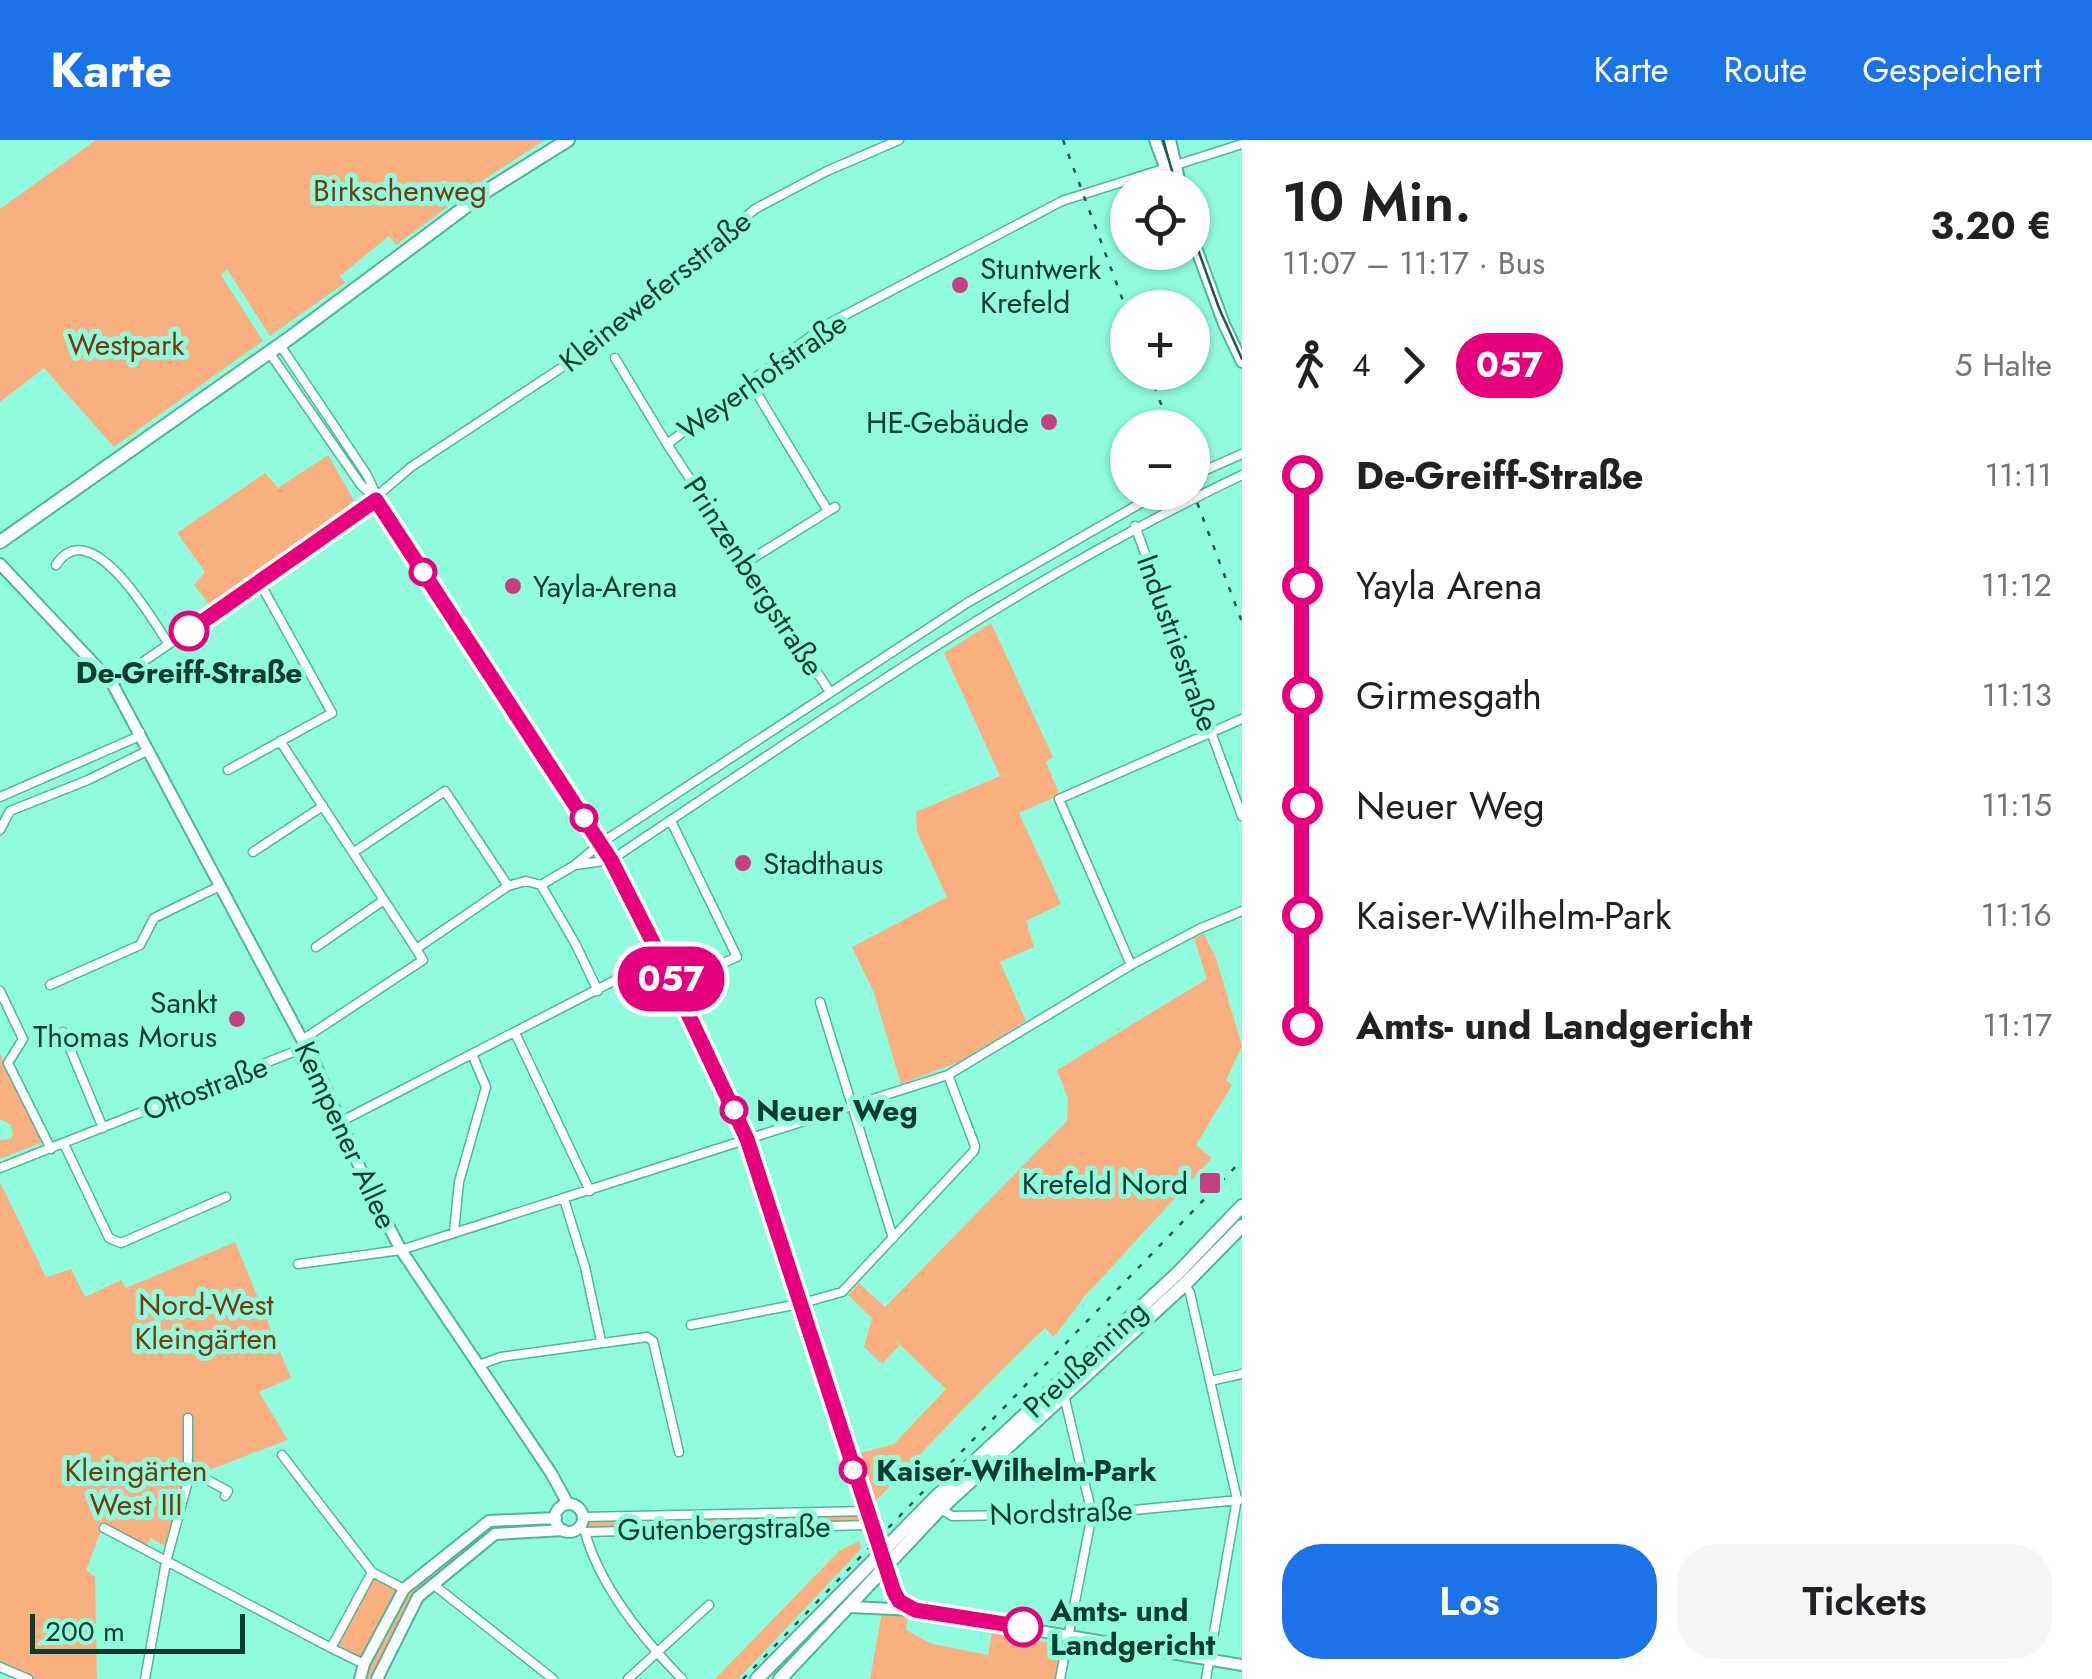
<!DOCTYPE html>
<html lang="de">
<head>
<meta charset="utf-8">
<style>
	:root { --surface:#fff; --page:#f6f6f6; --text:#202124; --muted:#757577; --accent:#1a73e8 }
	body { margin:0; font-family:Jost,sans-serif; background:var(--page); color:var(--text); height:100vh; display:flex; flex-direction:column; font-size:38px; white-space:nowrap }
	* { box-sizing:border-box; margin:0 }
	p { font-size:32px; color:var(--muted) }
	.icon { flex:none; width:55px; height:55px; fill:none; stroke:currentColor; stroke-width:2; stroke-linecap:round; stroke-linejoin:round }
	.map { position:relative; flex:1; overflow:hidden }
	.sheet { display:flex; flex-direction:column; background:var(--surface); width:850px }
	.sheet>* { flex:none }
	.badge { padding:0 20px; border-radius:32px; font-size:35px; line-height:65px }
	.buttons { position:absolute; left:1110px; top:30px; display:grid; gap:20px }
	.buttons a { display:grid; place-items:center; width:100px; height:100px; border-radius:50%; background:var(--surface); box-shadow:0 2px 8px #0004; font-size:50px }
	.scale { position:absolute; left:30px; bottom:25px; width:215px; box-sizing:border-box; padding-left:10px; border:5px solid #0b3c30; border-top:0; font-size:28px; line-height:35px; white-space:nowrap; color:#0b3c30; -webkit-text-stroke:8px #90fcdd; paint-order:stroke }
	.map>.badge { position:absolute; translate:-50% -50%; box-shadow:0 0 0 5px #fff }
	.legs { display:flex; align-items:center; gap:15px; height:110px; padding:0 40px; font-size:32px }
	.legs p { margin-inline-start:auto }
	.headline { display:flex; align-items:center; justify-content:space-between; height:170px; padding:0 40px }
	h1 { font-size:55px; font-weight:600; line-height:75px }
	.action { display:flex; gap:20px; margin-top:auto; padding:20px 40px }
	.action a { flex:1; height:115px; border-radius:40px; background:var(--accent); color:#fff; font-size:40px; font-weight:600; line-height:115px; text-align:center }
	.action a+a { background:var(--page); color:var(--text) }
	ul { padding:0 40px; list-style:none }
	li { display:flex; align-items:center; gap:35px; height:110px; font-size:38px }
	li i { display:grid; place-items:center; width:15px; height:100%; margin:0 12px; background:currentColor }
	li i::after { content:''; width:25px; height:25px; margin:-12px; border:8px solid; border-radius:50%; background:var(--surface) }
	li p { margin-inline-start:auto }
	li:first-child i { background:linear-gradient(#0000 50%,currentColor 0) }
	li:last-child i { background:linear-gradient(currentColor 50%,#0000 0) }
	header { display:flex; align-items:center; gap:60px; box-sizing:border-box; height:140px; padding:0 50px; background:var(--accent); color:#fff }
	header strong { font-size:48px }
	nav { display:flex; gap:55px; margin-inline-start:auto; font-size:35px }
	main { display:flex; flex:1; min-height:0 }
	.map>svg:first-child { display:block }
	.green { fill:#faaf80 }
	.lines { fill:none; stroke-linecap:round; stroke-linejoin:round }
	.minor-casing { stroke:#49b89b; stroke-width:11 }
	.tertiary-casing { stroke:#49b89b; stroke-width:14 }
	.primary-casing { stroke:#49b89b; stroke-width:16 }
	.minor { stroke:#fff; stroke-width:8 }
	.tertiary { stroke:#fff; stroke-width:10 }
	.primary { stroke:#fff; stroke-width:12 }
	.tram { stroke:#1e5849; stroke-width:2.5 }
	.rail { stroke:#1e5849; stroke-width:2.5; stroke-dasharray:5 10; stroke-linecap:butt }
	.line-1-casing { stroke:#fff; stroke-width:22 }
	.line-1 { stroke:#e6007e; stroke-width:15 }
	.poi-dot { fill:#c54083; stroke:#90fcdd; stroke-width:4 }
	.stop-1-dot { fill:#fff; stroke:#e6007e; stroke-width:5 }
	.labels { text-anchor:middle; dominant-baseline:central; stroke-width:10; stroke-linejoin:round; paint-order:stroke }
	.park-label { font-size:30px; fill:#753a08; stroke:#90fcdd }
	.poi-label { font-size:30px; fill:#0b3c30; stroke:#90fcdd; text-anchor:start }
	.street-label { font-size:30px; fill:#0b3c30; stroke:#90fcdd }
	.stop-label { font-size:30px; font-weight:bold; fill:#0b3c30; stroke:#90fcdd; text-anchor:start }
</style>
</head>
<body>
<header>
<strong>Karte</strong>
<nav><a>Karte</a><a>Route</a><a>Gespeichert</a></nav>
</header>
<main>
<div class="map">
<svg width="1242" height="1539" viewBox="0 0 1242 1539">
	<rect width="100%" height="100%" fill="#90fcdd"/>
	<path class="green" d="M96,0H545L485,39L396,105L389,96L340,136L345,143L270,196L227,129L221,135L263,201L114,307L44,228L0,262V69Z
		M328,315L354,360L304,413L209,464L194,445L205,432L177,393L265,333L278,348Z
		M991,483L1053,617L1046,622L1060,655L1019,673L1061,764L1026,781L1034,807L1000,822L1026,881L959,922L901,944L874,853L852,807L947,757L917,692L916,672L1000,636L944,513Z
		M1204,794L1216,818L1242,906L1226,940L1232,945L1196,1005L1212,1018L1084,1157L1054,1197L1045,1188C984,1246 934,1300 876,1361L861,1313L894,1304L946,1249L895,1200L899,1206L882,1224L864,1207L872,1178L848,1155L859,1143L885,1167L1067,981L1068,958L1057,930L1207,839L1194,798Z
		M0,913L43,1002L0,1019V1000L11,999L13,994L11,985L0,979Z
		M0,1042L46,1137L71,1129L85,1157L121,1140L126,1148L235,1102L291,1238L259,1252L288,1300L185,1339L166,1407L151,1398L146,1406L105,1385C96,1400 93,1414 86,1430L95,1436L97,1539H35L0,1523Z
		M863,1375L865,1383L588,1387L590,1381Z
		M552,1381L553,1388L495,1394L418,1461L375,1539H364L367,1528L360,1517L337,1504L373,1435L406,1451L490,1383Z
		M859,1401L861,1409L738,1539H715L839,1411Z
		M882,1472L908,1477L906,1490L932,1504L988,1515L992,1493L1062,1505L1056,1539H870Z"/>
	<g class="lines">
		<g class="minor-casing">
			<path id="minor" d="M280,205L367,335L385,374L601,703L674,844L747,999L879,1414
				M269,212L361,345L373,356
				M615,218L667,304L830,552
				M750,242L828,371
				M667,304L826,185L1062,61L1242,4
				M1192,336L1242,314
				M1135,386L1242,676
				M745,423L835,367
				M56,425C90,372 151,477 168,503
				M112,543L339,388L411,327L602,201L755,69L827,31L899,0
				M280,601L416,809
				M228,630L332,573L260,443
				M0,657L135,598L140,592
				M671,681L737,817L674,844
				M0,690L10,671L88,640L149,610
				M253,712L323,666
				M354,712L445,651L508,746
				M575,725L611,720C816,584 1019,441 1242,335
				M541,745L576,805L598,851
				M316,807L384,760
				M1131,825L1059,659L1242,579
				M50,845L140,805L154,778L220,746
				M0,851L23,899L8,923L51,1009
				M820,862L893,1098
				M63,892L103,988
				M515,893L590,1051
				M302,900L423,820L416,809L508,746L526,741L541,745L575,725L601,703L967,463L1160,352
				M342,981L660,817
				M64,1004L109,1098L121,1103L226,1057
				M0,1028L306,907
				M564,1059L585,1127L601,1201
				M454,1092L459,1042L486,947L472,914
				M298,1124L401,1110L948,935L1131,825L1199,789L1242,771
				M1184,1143L1190,1153L1237,1359L1206,1539
				M691,1185L799,1164L842,1152L974,1011L975,1006L948,935
				M479,1225L501,1217L647,1197L653,1201L679,1312
				M1210,1241L1242,1234
				M282,1315L372,1432L404,1449
				M188,1341V1278
				M941,1369L952,1376L1092,1374L1239,1360
				M583,1377L867,1371
				M579,1387L585,1392L870,1385
				M104,1388L331,1508
				M585,1392C600,1447 642,1498 682,1539
				M434,1445L553,1539
				M364,1524L331,1508L372,1432
				M0,1527L28,1539
				M145,1539L166,1422L188,1341L202,1337L228,1351L225,1356
				M628,1539L709,1465
				M1060,1539L1092,1374L1064,1255"/>
		</g>
		<g class="tertiary-casing">
			<path id="tertiary" d="M1155,0L1173,48
				M1170,0L1181,48
				M1192,97L1224,184L1242,222
				M0,424L112,543L315,924L370,1051L401,1110L551,1333L568,1364
				M555 1378a14 14 0 1 1 28 0a14 14 0 1 1-28 0Z
				M883,1424L899,1461L914,1470
				M850,1467L915,1470L1242,1525
				M360,1539L364,1524L404,1449L489,1381L556,1378
				M377,1539L418,1457L495,1394L563,1390"/>
		</g>
		<g class="primary-casing">
			<path id="primary" d="M0,402L291,197L488,50L568,0
				M757,1539L935,1358L1178,1133L1242,1066
				M780,1539L938,1371L1185,1144L1242,1086"/>
		</g>
		<use href="#minor" class="minor"/>
		<use href="#tertiary" class="tertiary"/>
		<use href="#primary" class="primary"/>
		<path class="tram" d="M1163,0L1177,48
			M1192,93L1219,168L1242,219"/>
		<path class="rail" d="M1063,0L1128,174
			M1149,232L1170,288
			M1192,349L1242,482
			M743,1539L1242,1020"/>
	</g>
	<g class="lines">
		<g class="line-1-casing">
			<path id="line-1" d="M189,491L376,360L611,720L674,844L747,999L894,1452L899,1461L915,1470L1023,1487"/>
		</g>
		<use href="#line-1" class="line-1"/>
	</g>
	<g class="poi-dot">
		<circle cx="960" cy="145" r="10"/>
		<circle cx="1049" cy="282" r="10"/>
		<circle cx="513" cy="446" r="10"/>
		<circle cx="743" cy="723" r="10"/>
		<circle cx="237" cy="879" r="10"/>
		<rect x="1198" y="1031" width="24" height="24" rx="5"/>
	</g>
	<g class="stop-1-dot">
		<circle cx="423" cy="432" r="12"/>
		<circle cx="189" cy="491" r="18"/>
		<circle cx="584" cy="678" r="12"/>
		<circle cx="734" cy="970" r="12"/>
		<circle cx="853" cy="1330" r="12"/>
		<circle cx="1023" cy="1487" r="18"/>
	</g>
	<g class="labels">
		<g class="park-label">
			<text x="400" y="50">Birkschenweg</text>
			<text x="126" y="204">Westpark</text>
			<text x="206" y="1164">Nord-West<tspan x="206" dy="34">Kleingärten</tspan></text>
			<text x="136" y="1330">Kleingärten<tspan x="136" dy="34">West III</tspan></text>
		</g>
		<g class="poi-label">
			<text x="980" y="128">Stuntwerk<tspan x="980" dy="34">Krefeld</tspan></text>
			<text x="1029" y="282" text-anchor="end">HE-Gebäude</text>
			<text x="533" y="446">Yayla-Arena</text>
			<text x="763" y="723">Stadthaus</text>
			<text x="217" y="862" text-anchor="end">Sankt<tspan x="217" dy="34">Thomas Morus</tspan></text>
			<text x="1188" y="1043" text-anchor="end">Krefeld Nord</text>
		</g>
		<g class="street-label">
			<text transform="translate(655 151) rotate(-39)">Kleinewefersstraße</text>
			<text transform="translate(762 236) rotate(-35)">Weyerhofstraße</text>
			<text transform="translate(754 436) rotate(57)">Prinzenbergstraße</text>
			<text transform="translate(1178 503) rotate(70)">Industriestraße</text>
			<text transform="translate(205 948) rotate(-21)">Ottostraße</text>
			<text transform="translate(346 995) rotate(65)">Kempener Allee</text>
			<text transform="translate(1085 1219) rotate(-43)">Preußenring</text>
			<text transform="translate(1061 1372) rotate(-2)">Nordstraße</text>
			<text transform="translate(724 1388) rotate(-1)">Gutenbergstraße</text>
		</g>
		<g class="stop-label">
			<text x="189" y="532" text-anchor="middle">De-Greiff-Straße</text>
			<text x="756" y="970">Neuer Weg</text>
			<text x="876" y="1330">Kaiser-Wilhelm-Park</text>
			<text x="1050" y="1470">Amts- und<tspan x="1050" dy="34">Landgericht</tspan></text>
		</g>
	</g>
</svg>
<div class="buttons">
<a><svg class="icon" aria-label="locate" viewBox="0 0 24 24"><circle cx="12" cy="12" r="6"/><path d="M12 2v4M12 18v4M2 12h4M18 12h4"/></svg></a>
<a>+</a>
<a>−</a>
</div>
<div class="scale">200 m</div>
<b class="badge" style="left:671px;top:839px;background:#e6007e;color:#fff">057</b>
</div>
<section class="sheet">
<div class="headline"><div><h1>10 Min.</h1><p>11:07 – 11:17 · Bus</p></div><b>3.20 €</b></div>
<div class="legs"><svg class="icon" aria-label="walk" viewBox="0 0 24 24"><circle cx="13" cy="4" r="2"/><path d="M13 8l-2 6 4 7M11 14l-3 7M7 12l3-4h3l4 4"/></svg>4<svg class="icon" aria-label="forward" viewBox="0 0 24 24"><path d="M9 5l7 7-7 7"/></svg><b class="badge" style="background:#e6007e;color:#fff">057</b><p>5 Halte</p></div>
<ul>
<li><i style="color:#e6007e"></i><b>De-Greiff-Straße</b><p>11:11</p></li>
<li><i style="color:#e6007e"></i><span>Yayla Arena</span><p>11:12</p></li>
<li><i style="color:#e6007e"></i><span>Girmesgath</span><p>11:13</p></li>
<li><i style="color:#e6007e"></i><span>Neuer Weg</span><p>11:15</p></li>
<li><i style="color:#e6007e"></i><span>Kaiser-Wilhelm-Park</span><p>11:16</p></li>
<li><i style="color:#e6007e"></i><b>Amts- und Landgericht</b><p>11:17</p></li>
</ul>
<div class="action"><a>Los</a><a>Tickets</a></div>
</section>
</main>
</body>
</html>
